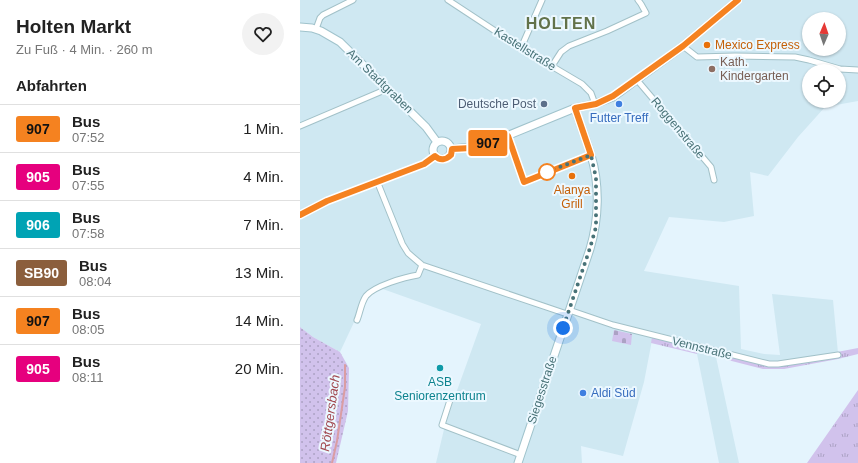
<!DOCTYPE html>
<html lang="de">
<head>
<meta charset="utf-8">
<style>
	:root { --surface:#fff; --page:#f2f2f2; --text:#222; --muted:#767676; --line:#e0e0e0 }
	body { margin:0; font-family:Helvetica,sans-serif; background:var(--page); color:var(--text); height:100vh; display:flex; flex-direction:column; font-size:15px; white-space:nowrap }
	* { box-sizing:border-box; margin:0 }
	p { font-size:13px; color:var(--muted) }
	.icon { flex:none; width:22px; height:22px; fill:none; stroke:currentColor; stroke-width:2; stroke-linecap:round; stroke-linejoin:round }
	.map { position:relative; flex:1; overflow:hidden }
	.sheet { display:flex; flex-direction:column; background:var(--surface); width:300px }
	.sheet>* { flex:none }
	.badge { padding:0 8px; border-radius:3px; font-size:14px; line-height:26px }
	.needle { width:26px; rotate:2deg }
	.tools { position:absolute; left:502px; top:12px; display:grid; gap:8px }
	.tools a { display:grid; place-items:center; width:44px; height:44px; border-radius:50%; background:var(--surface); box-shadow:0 1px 3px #0004; font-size:20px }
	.you { position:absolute; width:20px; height:20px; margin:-10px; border:3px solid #fff; border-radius:50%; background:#1a73e8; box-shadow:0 0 0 6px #1a73e833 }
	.map>.badge { position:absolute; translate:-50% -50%; box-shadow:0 0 0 2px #fff }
	h2 { padding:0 16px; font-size:15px; line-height:36px }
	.round { display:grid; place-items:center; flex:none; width:42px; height:42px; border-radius:21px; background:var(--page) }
	.headline { display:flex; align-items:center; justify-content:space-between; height:68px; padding:0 16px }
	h1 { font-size:19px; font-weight:700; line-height:30px }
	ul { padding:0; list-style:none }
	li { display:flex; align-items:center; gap:12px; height:48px; padding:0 16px; border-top:1px solid var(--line) }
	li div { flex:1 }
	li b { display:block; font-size:15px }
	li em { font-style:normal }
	li .badge { min-width:44px; font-weight:700; text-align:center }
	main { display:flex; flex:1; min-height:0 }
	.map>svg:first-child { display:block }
	.residential { fill:#cfe8f2; fill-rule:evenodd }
	.grass { fill:url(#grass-tufts) }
	.cemetery { fill:url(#cemetery-stones) }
	.park { fill:url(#park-dots) }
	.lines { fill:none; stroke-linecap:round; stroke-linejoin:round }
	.stream { stroke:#da9da3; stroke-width:2 }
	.minor-casing { stroke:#a2c1c8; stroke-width:7 }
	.secondary-casing { stroke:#a0c3cc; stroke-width:9 }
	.minor { stroke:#fff; stroke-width:5 }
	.secondary { stroke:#fff; stroke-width:7 }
	.line-casing { stroke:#fff; stroke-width:9 }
	.line { stroke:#f58220; stroke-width:6 }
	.walk { stroke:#487277; stroke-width:4; stroke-dasharray:0 7.2 }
	.food-dot { fill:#e8710a; stroke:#ecf8ff; stroke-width:1.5 }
	.education-dot { fill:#8d6e63; stroke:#ecf8ff; stroke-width:1.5 }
	.service-dot { fill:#5c6f8a; stroke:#ecf8ff; stroke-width:1.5 }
	.shop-dot { fill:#3f7fe0; stroke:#ecf8ff; stroke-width:1.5 }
	.stop-dot { fill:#fff; stroke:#f58220; stroke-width:2 }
	.culture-dot { fill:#0f9aa8; stroke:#ecf8ff; stroke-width:1.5 }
	.labels { text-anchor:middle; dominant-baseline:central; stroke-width:4; stroke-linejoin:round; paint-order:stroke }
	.food-label { font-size:12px; fill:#c56008; stroke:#ecf8ff; text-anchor:start }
	.street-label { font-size:12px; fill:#487277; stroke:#ecf8ff }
	.education-label { font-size:12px; fill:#785e54; stroke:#ecf8ff; text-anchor:start }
	.service-label { font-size:12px; fill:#4e5e75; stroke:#ecf8ff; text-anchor:end }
	.shop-label { font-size:12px; fill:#366cbe; stroke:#ecf8ff }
	.culture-label { font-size:12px; fill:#0d838f; stroke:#ecf8ff }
	.water-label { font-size:13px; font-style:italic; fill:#a24950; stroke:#ecf8ff }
	.district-label { font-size:16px; font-weight:bold; letter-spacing:1px; fill:#62724a; stroke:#ecf8ff }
</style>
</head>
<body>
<main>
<section class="sheet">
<div class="headline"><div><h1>Holten Markt</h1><p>Zu Fuß · 4 Min. · 260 m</p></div><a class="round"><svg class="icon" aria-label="heart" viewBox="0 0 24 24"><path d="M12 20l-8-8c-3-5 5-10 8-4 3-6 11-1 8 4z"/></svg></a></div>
<h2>Abfahrten</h2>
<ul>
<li><span class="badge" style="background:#f58220;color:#111">907</span><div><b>Bus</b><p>07:52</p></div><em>1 Min.</em></li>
<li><span class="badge" style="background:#e6007e;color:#fff">905</span><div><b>Bus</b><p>07:55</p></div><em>4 Min.</em></li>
<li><span class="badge" style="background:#00a3b4;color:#fff">906</span><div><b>Bus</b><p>07:58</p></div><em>7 Min.</em></li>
<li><span class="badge" style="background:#8b5e3c;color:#fff">SB90</span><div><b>Bus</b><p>08:04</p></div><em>13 Min.</em></li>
<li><span class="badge" style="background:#f58220;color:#111">907</span><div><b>Bus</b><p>08:05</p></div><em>14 Min.</em></li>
<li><span class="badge" style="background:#e6007e;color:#fff">905</span><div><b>Bus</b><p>08:11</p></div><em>20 Min.</em></li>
</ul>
</section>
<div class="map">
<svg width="558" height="463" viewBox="0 0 558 463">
	<defs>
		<pattern id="grass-tufts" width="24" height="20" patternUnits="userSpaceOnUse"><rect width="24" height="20" fill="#d1c2ec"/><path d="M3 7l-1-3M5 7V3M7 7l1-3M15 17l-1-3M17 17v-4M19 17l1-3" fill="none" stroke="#aca2c4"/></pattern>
		<pattern id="cemetery-stones" width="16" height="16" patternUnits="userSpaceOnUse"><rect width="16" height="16" fill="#d1c2ec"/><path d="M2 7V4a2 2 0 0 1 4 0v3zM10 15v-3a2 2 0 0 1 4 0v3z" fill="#aca2c4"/></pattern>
		<pattern id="park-dots" width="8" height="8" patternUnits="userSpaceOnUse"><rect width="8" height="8" fill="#d1c2ec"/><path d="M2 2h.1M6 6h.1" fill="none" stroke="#aca2c4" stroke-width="1.8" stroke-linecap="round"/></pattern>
	</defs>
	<rect width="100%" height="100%" fill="#e4f4fd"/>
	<path class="residential" d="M0,0H558V101L525,107L498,137L468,176L450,172L454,216L424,222L369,217L344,271L439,286L441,349L464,354L480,355L472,294L533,300L538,353L478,363L416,357L439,463H419L397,354L398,346L353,335L344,382L323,456L281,446L282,463H136L146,421L181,324L80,288L64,301L40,352L13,337L0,327ZM509,19H539V49H509ZM509,71H539V101H509Z"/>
	<path class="grass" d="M352,337L398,348L397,354L351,343Z
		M558,348V354L538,359L484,369H463L416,357L419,353L469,365Z
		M558,390V463H507Z"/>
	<path class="cemetery" d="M314,330L332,334L331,345L312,341Z"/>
	<path class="park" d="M0,327L13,337L40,352L49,368L48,411L36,463H0Z"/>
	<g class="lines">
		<path class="stream" d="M32,463L37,441L45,387V365"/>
		<g class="minor-casing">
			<path id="minor" d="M148,0L221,48L282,84L291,93L295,104
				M16,29L20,18L23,15L53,0
				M383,46L397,57L435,56L495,57L509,60L540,69L558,70
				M221,48L242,0
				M252,66L261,52L269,46L307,31L346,13L341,4L338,0
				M337,80L411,167L414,180
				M0,126L87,89
				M208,136L224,182L291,155
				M77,181L102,243
				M0,215L27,201L124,164L135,156
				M103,245L108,253L122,265L267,314
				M269,310L313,325L469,364H478L538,355
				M57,320C60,313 61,303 66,296C74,286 105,277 118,275L122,265
				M151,397L142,425L221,455"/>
		</g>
		<g class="secondary-casing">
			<path id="secondary" d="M0,27L12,28L21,31L40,42L126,127L137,142
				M133 150a9 9 0 1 1 18 0a9 9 0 1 1-18 0Z
				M152,149L171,147L197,140L253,117L275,108L295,104L313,97L383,46L438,0
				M218,463L290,249C299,219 300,185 291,155C286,139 280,124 275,108"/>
		</g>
		<use href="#minor" class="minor"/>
		<use href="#secondary" class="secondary"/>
	</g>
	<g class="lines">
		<g class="line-casing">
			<path id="line" d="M0,215L27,201L124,164L135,156C140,161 146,160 151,155L152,149L171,148L208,136L224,182L291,155L275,108L296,104L313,96L383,46L438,0"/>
		</g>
		<use href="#line" class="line"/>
		<path class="walk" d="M247,172L291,155L296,178V227L290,248L263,328"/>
	</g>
	<g class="food-dot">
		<circle cx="407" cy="45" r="4"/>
		<circle cx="272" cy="176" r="4"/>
	</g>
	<circle class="education-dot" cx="412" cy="69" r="4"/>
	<circle class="service-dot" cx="244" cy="104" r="4"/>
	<g class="shop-dot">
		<circle cx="319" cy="104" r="4"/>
		<circle cx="283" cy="393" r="4"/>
	</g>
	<circle class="stop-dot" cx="247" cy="172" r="8"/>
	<circle class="culture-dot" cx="140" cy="368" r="4"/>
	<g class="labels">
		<g class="food-label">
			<text x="415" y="45">Mexico Express</text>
			<text x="272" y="190" text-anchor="middle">Alanya<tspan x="272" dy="14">Grill</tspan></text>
		</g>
		<g class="street-label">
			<text transform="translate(225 49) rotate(32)">Kastellstraße</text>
			<text transform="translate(80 81) rotate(44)">Am Stadtgraben</text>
			<text transform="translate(378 128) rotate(50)">Roggenstraße</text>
			<text transform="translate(402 348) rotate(14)">Vennstraße</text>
			<text transform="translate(242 390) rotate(-72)">Siegesstraße</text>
		</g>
		<g class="education-label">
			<text x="420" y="62">Kath.<tspan x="420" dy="14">Kindergarten</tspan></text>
		</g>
		<g class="service-label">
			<text x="236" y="104">Deutsche Post</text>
		</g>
		<g class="shop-label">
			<text x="319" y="118">Futter Treff</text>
			<text x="291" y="393" text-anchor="start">Aldi Süd</text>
		</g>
		<g class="culture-label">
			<text x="140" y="382">ASB<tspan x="140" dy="14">Seniorenzentrum</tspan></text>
		</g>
		<g class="water-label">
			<text transform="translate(30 413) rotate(-82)">Röttgersbach</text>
		</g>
		<g class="district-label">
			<text x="261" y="23">HOLTEN</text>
		</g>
	</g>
</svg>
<div class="tools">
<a><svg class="needle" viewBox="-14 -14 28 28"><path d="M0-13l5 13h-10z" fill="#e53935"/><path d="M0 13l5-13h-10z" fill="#767676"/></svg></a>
<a><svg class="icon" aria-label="locate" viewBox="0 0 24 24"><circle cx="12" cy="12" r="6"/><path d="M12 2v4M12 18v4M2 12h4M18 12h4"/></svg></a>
</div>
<div class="you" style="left:263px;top:328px"></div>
<b class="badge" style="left:188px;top:143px;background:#f58220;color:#111">907</b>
</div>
</main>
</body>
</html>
